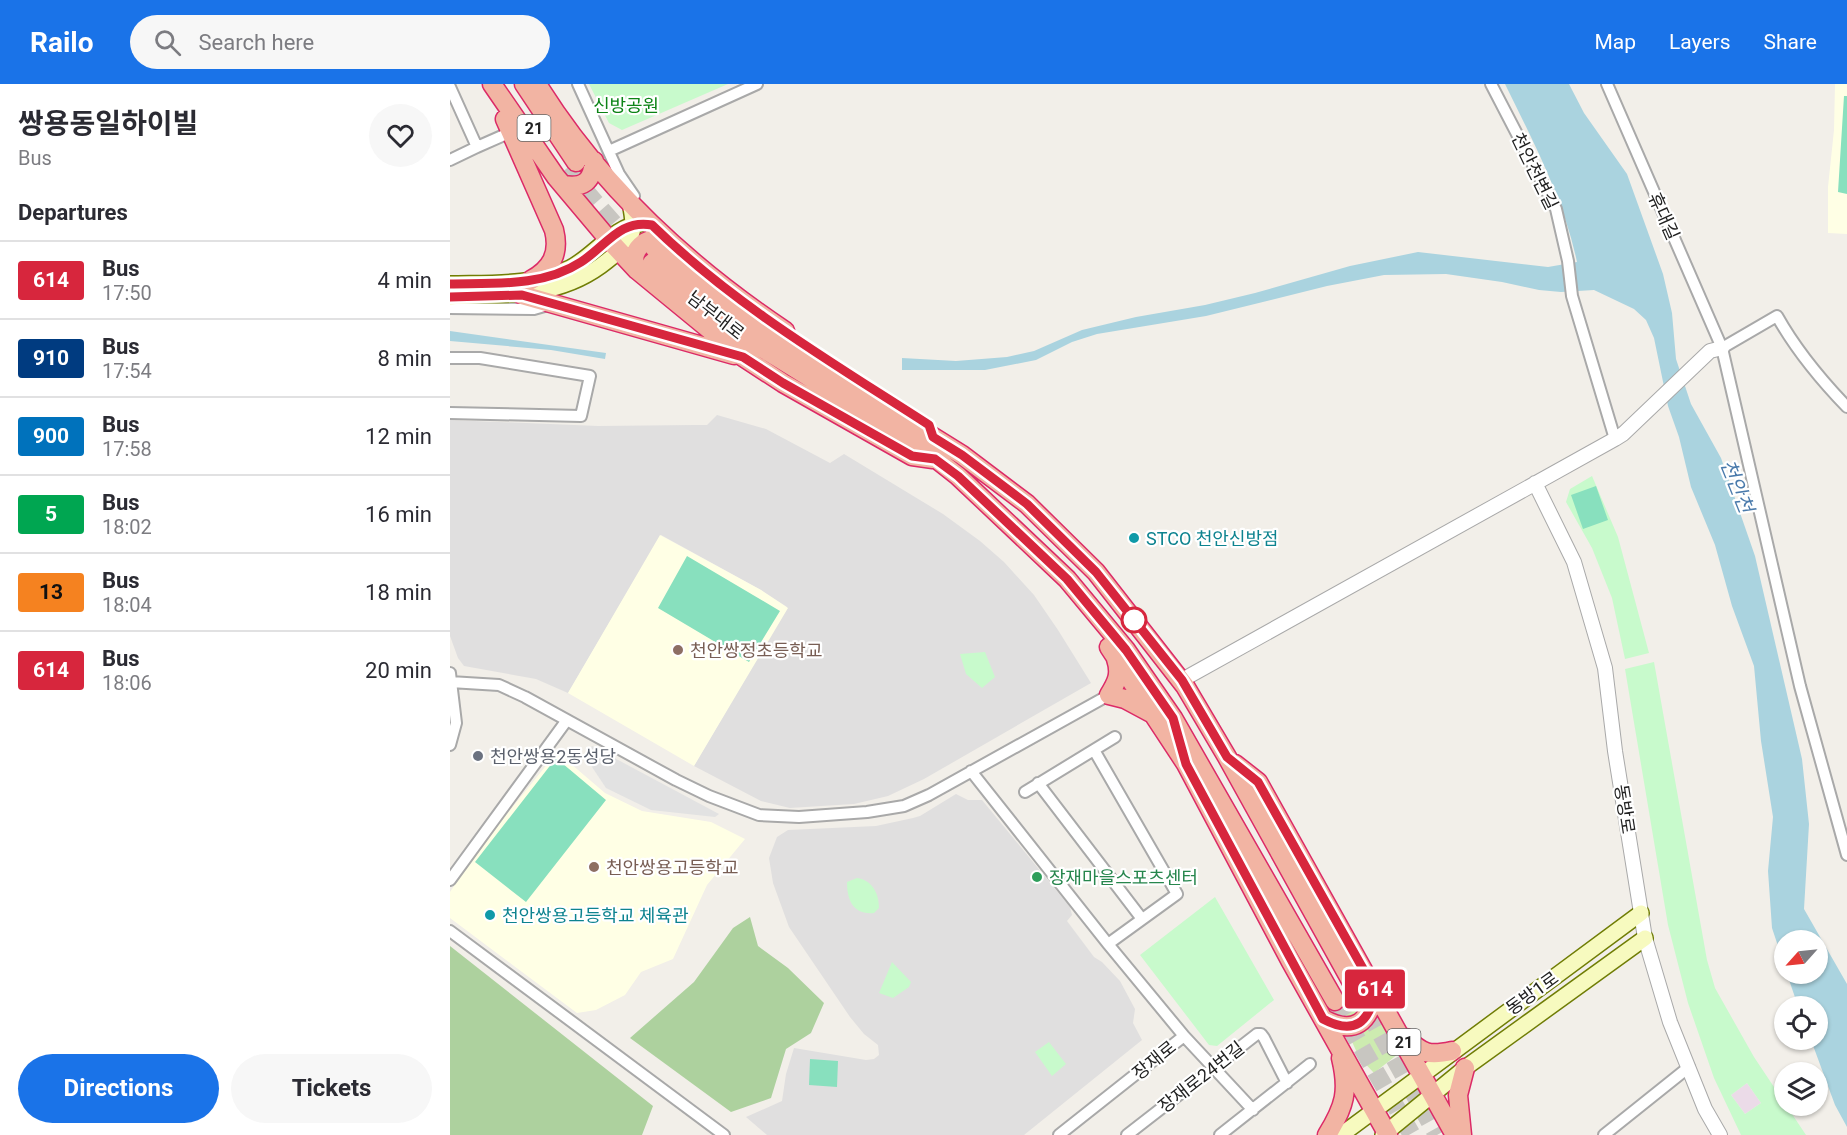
<!DOCTYPE html>
<html lang="en">
<head>
<meta charset="utf-8">
<style>
	:root { --surface:#fff; --page:#f7f7f7; --text:#2b2b33; --muted:#7c7c81; --line:#e1e1e2; --accent:#1a73e8 }
	body { margin:0; font-family:Roboto,"Noto Sans KR",sans-serif; background:var(--page); color:var(--text); height:100vh; display:flex; flex-direction:column; font-size:22px; white-space:nowrap }
	* { box-sizing:border-box; margin:0 }
	p { font-size:20px; color:var(--muted) }
	.icon { flex:none; width:33px; height:33px; fill:none; stroke:currentColor; stroke-width:2; stroke-linecap:round; stroke-linejoin:round }
	.map { position:relative; flex:1; overflow:hidden }
	.details { display:flex; flex-direction:column; background:var(--surface); width:450px }
	.details>* { flex:none }
	.badge { padding:0 12px; border-radius:4px; font-size:21px; line-height:39px }
	.needle { width:39px; rotate:243deg }
	.controls { position:absolute; left:1324px; top:846px; display:grid; gap:12px }
	.controls a { display:grid; place-items:center; width:54px; height:54px; border-radius:50%; background:var(--surface); box-shadow:0 2px 4px #0004; font-size:30px }
	.map>.badge { position:absolute; translate:-50% -50%; box-shadow:0 0 0 3px #fff }
	h2 { padding:0 18px; font-size:22px; line-height:54px }
	.round { display:grid; place-items:center; flex:none; width:63px; height:63px; border-radius:32px; background:var(--page) }
	.head { display:flex; align-items:center; justify-content:space-between; height:102px; padding:0 18px }
	h1 { font-size:28px; font-weight:700; line-height:45px }
	.primary-button { display:flex; gap:12px; margin-top:auto; padding:12px 18px }
	.primary-button a { flex:1; height:69px; border-radius:36px; background:var(--accent); color:#fff; font-size:24px; font-weight:700; line-height:69px; text-align:center }
	.primary-button a+a { background:var(--page); color:var(--text) }
	ul { padding:0; list-style:none }
	li { display:flex; align-items:center; gap:18px; height:78px; padding:0 18px; border-top:2px solid var(--line) }
	li div { flex:1 }
	li b { display:block; font-size:22px }
	li em { font-style:normal }
	li .badge { min-width:66px; font-weight:700; text-align:center }
	header { display:flex; align-items:center; gap:36px; box-sizing:border-box; height:84px; padding:0 30px; background:var(--accent); color:#fff }
	header strong { font-size:28px }
	nav { display:flex; gap:33px; margin-inline-start:auto; font-size:21px }
	.search { width:420px; height:54px; background:var(--page); display:flex; align-items:center; gap:15px; box-sizing:border-box; padding:0 21px; border-radius:33px; color:var(--muted); font-size:22px }
	main { display:flex; flex:1; min-height:0 }
	.map>svg:first-child { display:block }
	.residential { fill:#e0dfdf }
	.industrial { fill:#ebdbe8 }
	.education { fill:#ffffe5 }
	.grass { fill:#cdebb0 }
	.forest { fill:#add19e }
	.park { fill:#c8facc; fill-rule:evenodd }
	.pitch { fill:#88e0be }
	.parking { fill:#e2e2e2 }
	.water { fill:#aad3df }
	.lines { fill:none; stroke-linecap:round; stroke-linejoin:round }
	.trunk-tunnel { stroke:#c8c6c1; stroke-width:18; stroke-dasharray:18 9; stroke-linecap:butt }
	.minor-casing { stroke:#a9a9a9; stroke-width:14 }
	.tertiary-casing { stroke:#a9a9a9; stroke-width:16 }
	.secondary-casing { stroke:#707d05; stroke-width:18 }
	.trunk-casing { stroke:#dc2a67; stroke-width:21 }
	.minor { stroke:#fff; stroke-width:10 }
	.tertiary { stroke:#fff; stroke-width:14 }
	.secondary { stroke:#f7fabf; stroke-width:15 }
	.trunk { stroke:#f2b4a3; stroke-width:18 }
	.line-casing { stroke:#fff; stroke-width:14 }
	.line { stroke:#d7263d; stroke-width:9 }
	.culture-dot { fill:#0f9aa8; stroke:#fff; stroke-width:2 }
	.stop-dot { fill:#fff; stroke:#d7263d; stroke-width:3 }
	.education-dot { fill:#8d6e63; stroke:#fff; stroke-width:2 }
	.worship-dot { fill:#6b7280; stroke:#fff; stroke-width:2 }
	.leisure-dot { fill:#2e9e5b; stroke:#fff; stroke-width:2 }
	.labels { text-anchor:middle; dominant-baseline:central; stroke-width:4.5; stroke-linejoin:round; paint-order:stroke }
	.shield { fill:#fff; stroke:#646464; stroke-width:1.5 }
	.shield-label { font-size:16px; font-weight:bold; fill:#222 }
	.park-label { font-size:18px; fill:#0c8416; stroke:#fff }
	.street-label { font-size:18px; fill:#222; stroke:#fff }
	.culture-label { font-size:18px; fill:#0d838f; stroke:#fff; text-anchor:start }
	.education-label { font-size:18px; fill:#785e54; stroke:#fff; text-anchor:start }
	.worship-label { font-size:18px; fill:#5b616d; stroke:#fff; text-anchor:start }
	.leisure-label { font-size:18px; fill:#27864d; stroke:#fff; text-anchor:start }
	.water-label { font-size:20px; font-style:italic; fill:#4a7aab; stroke:#fff }
</style>
</head>
<body>
<header>
<strong>Railo</strong>
<div class="search"><svg class="icon" aria-label="search" viewBox="0 0 24 24"><circle cx="10" cy="10" r="6"/><path d="M15 15l6 6"/></svg>Search here</div>
<nav><a>Map</a><a>Layers</a><a>Share</a></nav>
</header>
<main>
<section class="details">
<div class="head"><div><h1>쌍용동일하이빌</h1><p>Bus</p></div><a class="round"><svg class="icon" aria-label="heart" viewBox="0 0 24 24"><path d="M12 20l-8-8c-3-5 5-10 8-4 3-6 11-1 8 4z"/></svg></a></div>
<h2>Departures</h2>
<ul>
<li><span class="badge" style="background:#d7263d;color:#fff">614</span><div><b>Bus</b><p>17:50</p></div><em>4 min</em></li>
<li><span class="badge" style="background:#003b80;color:#fff">910</span><div><b>Bus</b><p>17:54</p></div><em>8 min</em></li>
<li><span class="badge" style="background:#0072bc;color:#fff">900</span><div><b>Bus</b><p>17:58</p></div><em>12 min</em></li>
<li><span class="badge" style="background:#00a651;color:#fff">5</span><div><b>Bus</b><p>18:02</p></div><em>16 min</em></li>
<li><span class="badge" style="background:#f58220;color:#111">13</span><div><b>Bus</b><p>18:04</p></div><em>18 min</em></li>
<li><span class="badge" style="background:#d7263d;color:#fff">614</span><div><b>Bus</b><p>18:06</p></div><em>20 min</em></li>
</ul>
<div class="primary-button"><a>Directions</a><a>Tickets</a></div>
</section>
<div class="map">
<svg width="1397" height="1051" viewBox="0 0 1397 1051">
	<rect width="100%" height="100%" fill="#f2efe9"/>
	<path class="residential" d="M267,331L316,345L380,379L394,370L493,430L530,457L554,478L584,511L608,546L641,599L474,695L438,712L404,720L340,724L311,717L244,682L337,523L311,506L211,451L118,609L86,595L14,582L8,574L0,552V336L148,342L244,341H257Z
		M506,710L518,716H532L620,823L622,831L617,837L644,873L652,878L670,897L685,925L683,939L692,956L574,1051H317L296,1033L332,1017L336,990L344,964L416,976L424,975L429,971L428,961L414,950L400,933L339,843L323,799L319,774L327,753L338,746L426,742L463,734L470,732Z"/>
	<path class="industrial" d="M1297,999L1311,1019L1295,1030L1281,1011Z"/>
	<path class="education" d="M1385,0H1397V150L1378,149V103L1384,46Z
		M210,451L311,506L338,524L244,682L118,609Z
		M107,668L155,709L192,727L261,738L295,755L257,801L223,875L191,888L175,911L146,926L127,929L0,834V808L28,766Z"/>
	<path class="grass" d="M916,903V924L896,938L874,926Z
		M928,928L953,966L924,989L909,973L898,949Z"/>
	<path class="forest" d="M300,833L308,862L338,884L374,919L361,949L336,965L321,1014L281,1028L180,954L244,898L283,844Z
		M0,862L203,1022L192,1051H0Z"/>
	<path class="park" d="M139,0H278L172,46L159,39Z
		M1142,392L1168,453L1199,569L1175,575L1162,514L1142,464L1116,418L1120,405Z
		M535,568L545,593L532,604L516,590L510,570Z
		M1204,578L1257,876L1265,904L1304,973L1356,1051H1291L1264,994L1238,919L1218,841L1175,585ZM1297,999L1311,1019L1295,1030L1281,1011Z
		M407,794C422,796 429,809 429,824L424,829C403,831 397,816 397,798Z
		M765,813L824,916L767,962L759,961L690,871Z
		M442,878L461,898L459,903L443,914L429,909Z
		M599,958L616,980L602,992L585,968Z"/>
	<path class="pitch" d="M1394,12H1397V110L1388,108Z
		M1146,402L1158,436L1133,445L1121,411Z
		M237,472L330,527L299,578L208,524Z
		M106,674L156,716L76,818L25,778Z
		M360,975L388,977L387,1003L359,1001Z"/>
	<path class="parking" d="M142,662L269,730L265,733L201,726L156,704L134,671Z"/>
	<path class="water" d="M1055,0H1119L1134,29L1177,90L1213,190L1222,229L1226,275L1241,320L1271,374L1305,472L1352,675L1359,740L1354,825L1397,900V1043L1385,1021L1361,956H1368V922H1348L1337,890H1368V856H1335V883L1322,844L1318,787L1323,733L1311,657L1304,582L1282,522L1265,461L1241,403L1229,353L1218,322L1204,254L1196,236L1184,225L1144,206L1111,208L1089,206L1052,198L996,190L934,191L877,202L756,232L647,250L622,258L586,276L535,286H452V274L506,277L557,273L584,267L632,246L686,233L755,221L805,209L900,182L968,168L1098,183L1127,178C1114,116 1083,57 1055,0Z
		M0,247L156,269L155,275L101,266L0,257Z"/>
	<g class="lines">
		<path class="trunk-tunnel" d="M116,85L180,158
			M905,904L987,1051
			M885,917L962,1051"/>
		<g class="minor-casing">
			<path id="minor" d="M128,0L169,90L184,112
				M1041,0L1106,125L1118,177L1122,212L1165,355
				M1157,0L1272,264L1350,602L1397,771
				M0,3L27,63L61,48
				M159,67L307,0
				M0,76L27,63
				M0,224L84,225L98,221
				M1272,264L1327,232C1346,266 1370,295 1397,323
				M0,274H30L140,292L131,332L0,329
				M0,589L6,639L0,661
				M0,598L49,601L75,613L226,696L259,712L309,731L349,733L417,728L454,722L479,711L659,611
				M644,666L727,810L658,860
				M521,687L658,860L734,952L609,1051
				M588,699L692,835
				M575,708L665,653
				M0,796L117,636
				M0,847L274,1051
				M734,952L803,1026
				M677,1051L807,950H811L814,954L837,999
				M770,1051L860,980
				M1154,1051L1239,983"/>
		</g>
		<g class="tertiary-casing">
			<path id="tertiary" d="M1085,399L1124,478L1155,584L1165,667L1195,854L1220,938L1255,1025L1270,1051
				M732,596L1165,355L1173,350L1260,267L1272,264"/>
		</g>
		<g class="secondary-casing">
			<path id="secondary" d="M0,200C40,199 83,202 120,184C143,173 165,141 190,140
				M0,213C58,209 109,216 157,177C183,156 187,151 180,119
				M891,1051L1191,829
				M933,1051L1015,984L1195,854"/>
		</g>
		<g class="trunk-casing">
			<path id="trunk" d="M42,0L106,93L159,156L187,186L293,273L333,299L462,372L483,375
				M74,0L126,78
				M87,0C149,100 238,182 335,247
				M55,35L104,146C110,170 101,185 81,196
				M113,101C134,104 142,98 144,77
				M205,165L240,194L303,241L512,371L577,420L646,488L735,602L777,673L905,904
				M202,179L283,246L466,359L508,392L617,495L676,566L723,634L885,917
				M187,186C177,167 197,150 215,157
				M72,211L284,271
				M659,563L736,680
				M666,575C671,590 667,598 659,611L675,615L703,630
				M733,671L736,680L840,876L938,1051
				M785,680L808,698L1005,1051
				M873,935C905,952 920,938 925,906
				M956,954C973,970 979,972 1002,967
				M877,1051C895,1022 899,1007 891,974
				M1012,1051L1008,1011L1015,984"/>
		</g>
		<use href="#minor" class="minor"/>
		<use href="#tertiary" class="tertiary"/>
		<use href="#secondary" class="secondary"/>
		<use href="#trunk" class="trunk"/>
	</g>
	<g class="lines">
		<g class="line-casing">
			<path id="line" d="M0,200C44,199 93,203 131,178C156,162 170,135 202,141C284,221 383,279 479,341L483,353L512,371L577,420L646,488L732,596L777,673L808,698L925,906C920,938 905,952 873,935L736,680L723,634L676,566L617,495L508,392L485,375L462,372L333,299L293,273L72,211L0,213"/>
		</g>
		<use href="#line" class="line"/>
	</g>
	<g class="culture-dot">
		<circle cx="684" cy="454" r="6"/>
		<circle cx="40" cy="831" r="6"/>
	</g>
	<circle class="stop-dot" cx="684" cy="536" r="12"/>
	<g class="education-dot">
		<circle cx="228" cy="566" r="6"/>
		<circle cx="144" cy="783" r="6"/>
	</g>
	<circle class="worship-dot" cx="28" cy="672" r="6"/>
	<circle class="leisure-dot" cx="587" cy="793" r="6"/>
	<g class="labels">
		<g class="shield">
			<rect x="67.5" y="31" width="33" height="26" rx="4.5"/>
			<rect x="937.5" y="945" width="33" height="26" rx="4.5"/>
		</g>
		<g class="shield-label">
			<text x="84" y="44">21</text>
			<text x="954" y="958">21</text>
		</g>
		<g class="park-label">
			<text x="176" y="21">신방공원</text>
		</g>
		<g class="street-label">
			<text transform="translate(1085 87) rotate(64)">천안천변길</text>
			<text transform="translate(1214 132) rotate(66)">휴대길</text>
			<text transform="translate(266 231) rotate(38)">남부대로</text>
			<text transform="translate(1175 725) rotate(81)">동방로</text>
			<text transform="translate(1082 909) rotate(-36)">동방1로</text>
			<text transform="translate(704 976) rotate(-39)">장재로</text>
			<text transform="translate(751 993) rotate(-38)">장재로24번길</text>
		</g>
		<g class="culture-label">
			<text x="696" y="454">STCO 천안신방점</text>
			<text x="52" y="831">천안쌍용고등학교 체육관</text>
		</g>
		<g class="education-label">
			<text x="240" y="566">천안쌍정초등학교</text>
			<text x="156" y="783">천안쌍용고등학교</text>
		</g>
		<g class="worship-label">
			<text x="40" y="672">천안쌍용2동성당</text>
		</g>
		<g class="leisure-label">
			<text x="599" y="793">장재마을스포츠센터</text>
		</g>
		<g class="water-label">
			<text transform="translate(1287 402) rotate(68)">천안천</text>
		</g>
	</g>
</svg>
<div class="controls">
<a><svg class="needle" viewBox="-14 -14 28 28"><path d="M0-13l5 13h-10z" fill="#e53935"/><path d="M0 13l5-13h-10z" fill="#7c7c81"/></svg></a>
<a><svg class="icon" aria-label="locate" viewBox="0 0 24 24"><circle cx="12" cy="12" r="6"/><path d="M12 2v4M12 18v4M2 12h4M18 12h4"/></svg></a>
<a><svg class="icon" aria-label="layers" viewBox="0 0 24 24"><path d="M12 4l9 5-9 5-9-5zM3 14l9 5 9-5"/></svg></a>
</div>
<b class="badge" style="left:925px;top:905px;background:#d7263d;color:#fff">614</b>
</div>
</main>
</body>
</html>
